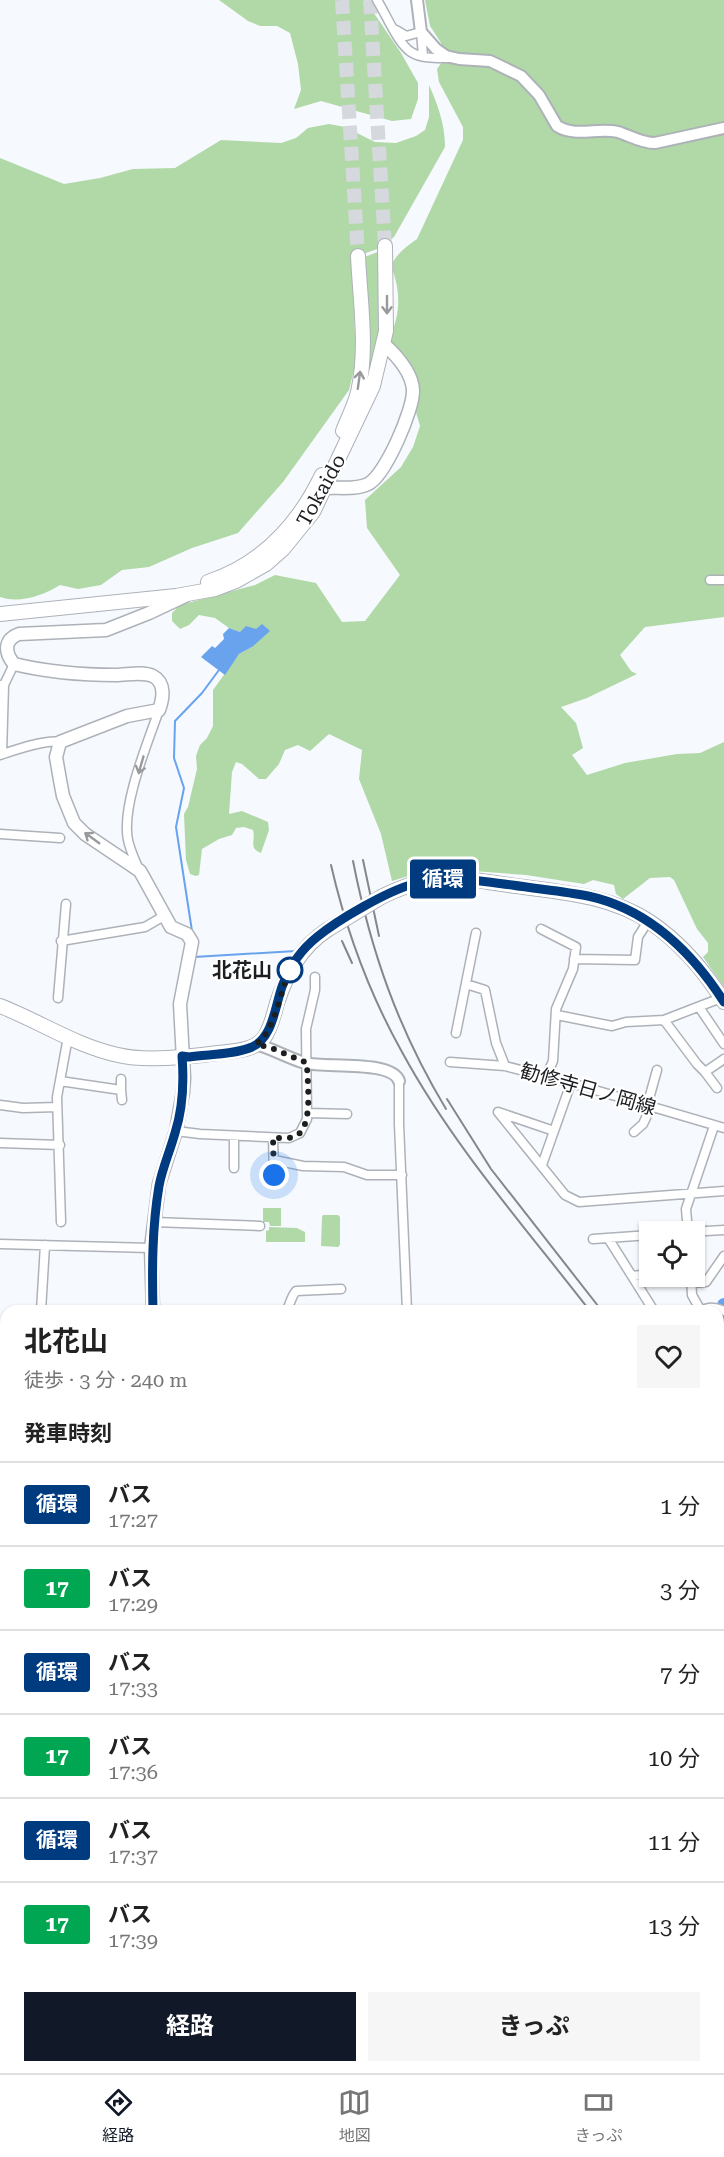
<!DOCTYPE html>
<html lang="ja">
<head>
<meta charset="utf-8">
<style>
	:root { --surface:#fff; --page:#f6f6f6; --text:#222; --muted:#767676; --line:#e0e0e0; --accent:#111827 }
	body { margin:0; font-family:"Roboto Serif","Noto Sans JP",serif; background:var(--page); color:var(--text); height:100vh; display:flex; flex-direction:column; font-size:22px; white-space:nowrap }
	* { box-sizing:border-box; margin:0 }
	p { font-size:20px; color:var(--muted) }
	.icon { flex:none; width:33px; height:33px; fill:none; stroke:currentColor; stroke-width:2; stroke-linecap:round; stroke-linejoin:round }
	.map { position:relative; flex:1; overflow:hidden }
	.sheet { position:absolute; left:0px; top:1305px; width:724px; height:768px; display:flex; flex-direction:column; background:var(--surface); border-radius:18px 18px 0 0; box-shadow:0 2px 4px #0004 }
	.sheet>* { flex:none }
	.badge { padding:0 12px; border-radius:4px; font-size:21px; line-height:39px }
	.controls { position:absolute; left:639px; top:1221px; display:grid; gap:12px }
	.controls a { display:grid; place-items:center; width:66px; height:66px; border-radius:0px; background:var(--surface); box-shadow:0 2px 4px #0004; font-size:30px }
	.you { position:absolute; width:30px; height:30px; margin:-15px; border:4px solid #fff; border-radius:50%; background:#1a73e8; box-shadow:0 0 0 9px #1a73e833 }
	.map>.badge { position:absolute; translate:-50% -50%; box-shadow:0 0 0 3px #fff }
	h2 { padding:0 24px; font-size:22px; line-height:54px }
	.round { display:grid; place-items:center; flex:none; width:63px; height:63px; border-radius:0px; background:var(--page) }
	.head { display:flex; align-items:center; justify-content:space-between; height:102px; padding:0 24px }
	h1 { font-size:28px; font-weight:700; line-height:45px }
	.action { display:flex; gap:12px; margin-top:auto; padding:12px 24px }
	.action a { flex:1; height:69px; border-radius:0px; background:var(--accent); color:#fff; font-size:24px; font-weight:700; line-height:69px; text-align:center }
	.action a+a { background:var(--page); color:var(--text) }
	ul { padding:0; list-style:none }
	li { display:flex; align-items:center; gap:18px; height:84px; padding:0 24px; border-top:2px solid var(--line) }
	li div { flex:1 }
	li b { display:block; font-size:22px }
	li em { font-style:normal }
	li .badge { min-width:66px; font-weight:700; text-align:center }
	.tab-bar { display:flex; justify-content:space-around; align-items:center; height:84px; border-top:2px solid var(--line); background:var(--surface); font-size:16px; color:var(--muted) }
	.tab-bar a { display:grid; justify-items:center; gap:3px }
	.tab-bar .on { color:var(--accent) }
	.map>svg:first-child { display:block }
	.green { fill:#b1d8a7 }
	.water { fill:#69a3ed }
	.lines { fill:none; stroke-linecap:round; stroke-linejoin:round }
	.stream { stroke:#69a3ed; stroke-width:2 }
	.river { stroke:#69a3ed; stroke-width:14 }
	.trunk-tunnel { stroke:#d5d8dd; stroke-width:14; stroke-dasharray:14 7; stroke-linecap:butt }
	.minor-casing { stroke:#adb2b9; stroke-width:11 }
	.tertiary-casing { stroke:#adb2b9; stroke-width:14 }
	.secondary-casing { stroke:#adb2b9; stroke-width:15 }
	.primary-casing { stroke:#adb2b9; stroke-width:16 }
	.trunk-casing { stroke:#adb2b9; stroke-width:16 }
	.minor { stroke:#fff; stroke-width:8 }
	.tertiary { stroke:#fff; stroke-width:10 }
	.secondary { stroke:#fff; stroke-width:12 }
	.primary { stroke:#fff; stroke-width:14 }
	.trunk { stroke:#fff; stroke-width:14 }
	.rail { stroke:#85878b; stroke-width:2 }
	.primary-bridge-casing { stroke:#adb2b9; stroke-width:16; stroke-linecap:butt }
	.primary-bridge { stroke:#fff; stroke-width:14 }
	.oneway { stroke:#999a9b }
	.line-casing { stroke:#fff; stroke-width:14 }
	.line { stroke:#003b80; stroke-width:9 }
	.walk { stroke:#1c1e20; stroke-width:6; stroke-dasharray:0 10.8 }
	.stop-dot { fill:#fff; stroke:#003b80; stroke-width:3 }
	.labels { text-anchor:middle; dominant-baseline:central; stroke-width:4.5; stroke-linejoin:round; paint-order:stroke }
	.street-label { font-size:20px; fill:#1c1e20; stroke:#fff }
	.stop-label { font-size:20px; font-weight:bold; fill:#1c1e20; stroke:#fff; text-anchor:end }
</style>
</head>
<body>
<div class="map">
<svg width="724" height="2073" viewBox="0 0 724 2073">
	<rect width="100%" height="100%" fill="#f6f9fe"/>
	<path class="green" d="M219,0H365L401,53L418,83V99L411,119L392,121L321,101L294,109L301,90L298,64L290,33L277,26H260L248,21Z
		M425,0H724V617L645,627L620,655L631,671L637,674L587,698L561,707L576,723L583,748L572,755L587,775L625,763L677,754L700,753L724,742V987L703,957L708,952V943L697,929L674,880L670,877L650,878L623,899L616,894L614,885L593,880L584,884L526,875L434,868L392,881L381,834L359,779L362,750L329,734L310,751L298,745L285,750L279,764L266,779H259L242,764L236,762L232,772L229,814L242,811L268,822L269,830L261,853C248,848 256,841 253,830L244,827L236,828L232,835L219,839L202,849L199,875L196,876L190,874L186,860L184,814L188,807L197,769L196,756L200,745L207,738L213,726V690L239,654L252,647L256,629L240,632L229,628L215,618L199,615L189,625L180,629L172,621V613L180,605L255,585L275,575L316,583L342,622L365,621L400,575L367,528L365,500L401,467L413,447L420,426L403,368L389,339C401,314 401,291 391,266C397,253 406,247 417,239L463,140V127L439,82L437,69L442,62L441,43L430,26Z
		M429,85C438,105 445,125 445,147L394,237L380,248L352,258L356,361L349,390L283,482L238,533L192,548L149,567L122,570L101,585L78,589L60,585C44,595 20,604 0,597V158L64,184L100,178L133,169L175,168L221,140L281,143L296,138L308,128L329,124L345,127L375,142L396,143L416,136L425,130L429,117Z
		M380,251V339L367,386L362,258Z
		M263,1208H281V1226H270L269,1222H263Z
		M323,1215H338L340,1217V1245L338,1247L321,1246L322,1217Z
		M269,1227L297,1228L305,1232V1242H266V1231L269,1230Z
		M724,1355V1419H721L718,1411L719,1356Z"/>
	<path class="water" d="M262,624L270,631L252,647L239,654L225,675L201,657L212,646L215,648L224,639L223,634L229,628L240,632L246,626L256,629Z"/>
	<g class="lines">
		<path class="stream" d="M192,931L176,827L184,788L174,758L175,721L202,693L219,670
			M194,957L296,951"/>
		<path class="river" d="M718,1322L724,1305
			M718,1433L724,1441
			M0,1477L6,1479
			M718,1559L724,1575"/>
		<path class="trunk-tunnel" d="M342,0L358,256
			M370,0L385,246"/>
		<g class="minor-casing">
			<path id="minor" d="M377,0C386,14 398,44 411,52C422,59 437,58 449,58
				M396,30L406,36L421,32L423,56
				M710,580H724
				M0,685H4L14,664
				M2,754L4,685
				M0,755C15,750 46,739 60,742
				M0,834L60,838
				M139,870C135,860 130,850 128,840C121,806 148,742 159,710
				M541,929L576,947L573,969L556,1009L553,1061L546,1077
				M61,941L145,927L164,916
				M574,959L635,960L638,937L648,921
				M466,984L485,990L496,1043L505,1066
				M58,998L66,904
				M699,1007L724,1044
				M557,1015L612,1026L626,1022L664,1020L721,998
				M664,1020L697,1064L705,1072L724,1059
				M456,1033L476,933
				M450,1062L505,1066L571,1083L724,1128
				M705,1072L717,1088
				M121,1079V1090
				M60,1081L121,1090L122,1100
				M399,1081V1124L407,1311
				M0,1105L23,1108L57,1107
				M647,1106L657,1070
				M308,1113L347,1114
				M176,1131L200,1134L289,1138L300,1133L307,1119L306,1029L315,990V977
				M554,1131L498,1112L565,1195L579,1202L724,1191
				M634,1132L643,1124L651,1107
				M234,1136V1168
				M273,1138L274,1175
				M0,1143L60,1145
				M274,1160L303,1166L344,1167L367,1175H402
				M542,1165L571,1083
				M61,1222L57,1097L68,1037
				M154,1222L260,1226
				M688,1232L686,1209L714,1126
				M688,1232L724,1230
				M608,1238L654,1311
				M593,1239L650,1235
				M0,1244L151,1248
				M632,1276L650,1274
				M691,1276L692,1295L701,1311
				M691,1283L706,1282L724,1256
				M41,1311L45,1245
				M286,1311C291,1304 290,1298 296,1291L341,1289
				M701,1311C709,1306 716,1307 724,1311
				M0,1353H6
				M718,1595L724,1593
				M0,1687L6,1684
				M718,1715L724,1866
				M0,1819L6,1820
				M0,1903L6,1904
				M718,1970L724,1951
				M322,2067L323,2073
				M361,2067L362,2073
				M383,2067V2073
				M460,2073L461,2067
				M705,2073V2067"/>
		</g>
		<g class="tertiary-casing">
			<path id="tertiary" d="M417,0L421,32L436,49L446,56L459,59L490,61L521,76L539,95L557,126C576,138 598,127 618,132C631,136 641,143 655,143L724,128
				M256,1044C273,1049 288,1058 305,1063C326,1068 392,1060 399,1081"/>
		</g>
		<g class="secondary-casing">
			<path id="secondary" d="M326,488C338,487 357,490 368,484C385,476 414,409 413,390C412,372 396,355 384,344
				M153,1311L151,1248L159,1184L176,1131L183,1092L184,1078L180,1004L192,942L187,934L171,927L140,871L85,834L74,823L63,796L60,780L56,757L60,742L127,716L159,710C163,699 166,683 153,676C142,671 127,675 116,675C83,675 47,672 14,664C5,653 3,640 19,634L106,630L149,613L185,596
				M718,1938L724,1933
				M87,2073V2067
				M580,2073L586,2067"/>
		</g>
		<g class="primary-casing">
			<path id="primary" d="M383,896C400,888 417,881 435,879C459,876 485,882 509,885C557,892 608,894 650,922C681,943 704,970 724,1002
				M0,1006C39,1021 76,1046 118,1055C146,1062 189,1057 218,1053C233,1051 254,1051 264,1038C271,1028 274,1014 277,1003C287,973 300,948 327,930"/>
		</g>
		<g class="trunk-casing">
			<path id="trunk" d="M343,431C348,418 355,405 358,392C368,349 360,300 358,256
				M208,582C262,564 298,525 322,475
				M0,614L176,596L215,589L236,581L266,564L283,549L313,512L373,386L386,331L385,246"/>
		</g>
		<use href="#minor" class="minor"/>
		<use href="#tertiary" class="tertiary"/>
		<use href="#secondary" class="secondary"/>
		<use href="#primary" class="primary"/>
		<use href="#trunk" class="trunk"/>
		<path class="rail" d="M363,860L379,936
			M353,861C371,952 398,1029 446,1109
			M331,865C346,930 369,993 402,1052C453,1146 525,1227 590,1311
			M342,941L352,963
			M447,1099L491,1169L602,1311
			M718,1478L724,1489
			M718,1515L724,1527"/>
		<g class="primary-bridge-casing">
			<path id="primary-bridge" d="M327,930L383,896"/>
		</g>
		<use href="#primary-bridge" class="primary-bridge"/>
	</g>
	<defs><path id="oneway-shaft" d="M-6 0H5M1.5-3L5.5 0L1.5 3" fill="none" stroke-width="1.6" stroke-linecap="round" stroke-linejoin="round" transform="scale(1.5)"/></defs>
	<g class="oneway">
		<use href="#oneway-shaft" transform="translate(387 305) rotate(90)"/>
		<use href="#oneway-shaft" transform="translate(359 380) rotate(-82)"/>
		<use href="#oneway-shaft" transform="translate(141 765) rotate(106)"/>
		<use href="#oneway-shaft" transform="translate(92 838) rotate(-144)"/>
	</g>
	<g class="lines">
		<g class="line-casing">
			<path id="line" d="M153,1311C152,1269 152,1228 159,1186C162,1169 170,1151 175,1133C183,1108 184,1081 182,1056L189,1057C208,1054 233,1055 252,1047C274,1037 275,1004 283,984C290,966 302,949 317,937C339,919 386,892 413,884C444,874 479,881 512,885C537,889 563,891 588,896C648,909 692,952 724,1002"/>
		</g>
		<use href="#line" class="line"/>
		<path class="walk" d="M274,1175L273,1138C280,1138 289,1139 296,1136C314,1126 307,1081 307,1063L274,1049L256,1044C275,1032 280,991 290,970"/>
	</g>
	<circle class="stop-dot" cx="290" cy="970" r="12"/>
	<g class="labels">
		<g class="street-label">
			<text transform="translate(321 490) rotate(-61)">Tokaido</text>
			<text transform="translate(588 1089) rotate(16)">勧修寺日ノ岡線</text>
		</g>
		<g class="stop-label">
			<text x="272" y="970">北花山</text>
		</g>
	</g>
</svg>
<div class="controls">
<a><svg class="icon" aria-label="locate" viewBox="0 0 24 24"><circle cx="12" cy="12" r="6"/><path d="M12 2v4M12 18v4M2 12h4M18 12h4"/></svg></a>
</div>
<div class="you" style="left:274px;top:1175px"></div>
<b class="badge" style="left:443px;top:879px;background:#003b80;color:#fff">循環</b>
<section class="sheet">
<div class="head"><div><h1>北花山</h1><p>徒歩 · 3 分 · 240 m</p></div><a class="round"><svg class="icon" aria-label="heart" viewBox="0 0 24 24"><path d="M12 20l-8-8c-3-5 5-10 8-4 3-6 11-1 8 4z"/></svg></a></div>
<h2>発車時刻</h2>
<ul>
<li><span class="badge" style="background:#003b80;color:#fff">循環</span><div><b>バス</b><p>17:27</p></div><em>1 分</em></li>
<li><span class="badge" style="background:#00a651;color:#fff">17</span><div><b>バス</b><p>17:29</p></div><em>3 分</em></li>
<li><span class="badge" style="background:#003b80;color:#fff">循環</span><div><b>バス</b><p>17:33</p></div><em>7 分</em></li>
<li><span class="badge" style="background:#00a651;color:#fff">17</span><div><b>バス</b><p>17:36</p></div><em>10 分</em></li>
<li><span class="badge" style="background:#003b80;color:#fff">循環</span><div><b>バス</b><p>17:37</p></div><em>11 分</em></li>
<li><span class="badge" style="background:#00a651;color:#fff">17</span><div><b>バス</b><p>17:39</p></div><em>13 分</em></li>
</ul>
<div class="action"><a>経路</a><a>きっぷ</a></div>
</section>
</div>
<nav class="tab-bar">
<a class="on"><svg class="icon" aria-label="directions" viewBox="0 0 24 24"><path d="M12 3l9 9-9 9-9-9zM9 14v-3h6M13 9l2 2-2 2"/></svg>経路</a>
<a><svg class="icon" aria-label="map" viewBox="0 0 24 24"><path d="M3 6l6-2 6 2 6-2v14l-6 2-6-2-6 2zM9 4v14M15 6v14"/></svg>地図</a>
<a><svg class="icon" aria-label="tickets" viewBox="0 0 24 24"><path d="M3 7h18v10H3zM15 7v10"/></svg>きっぷ</a>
</nav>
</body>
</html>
